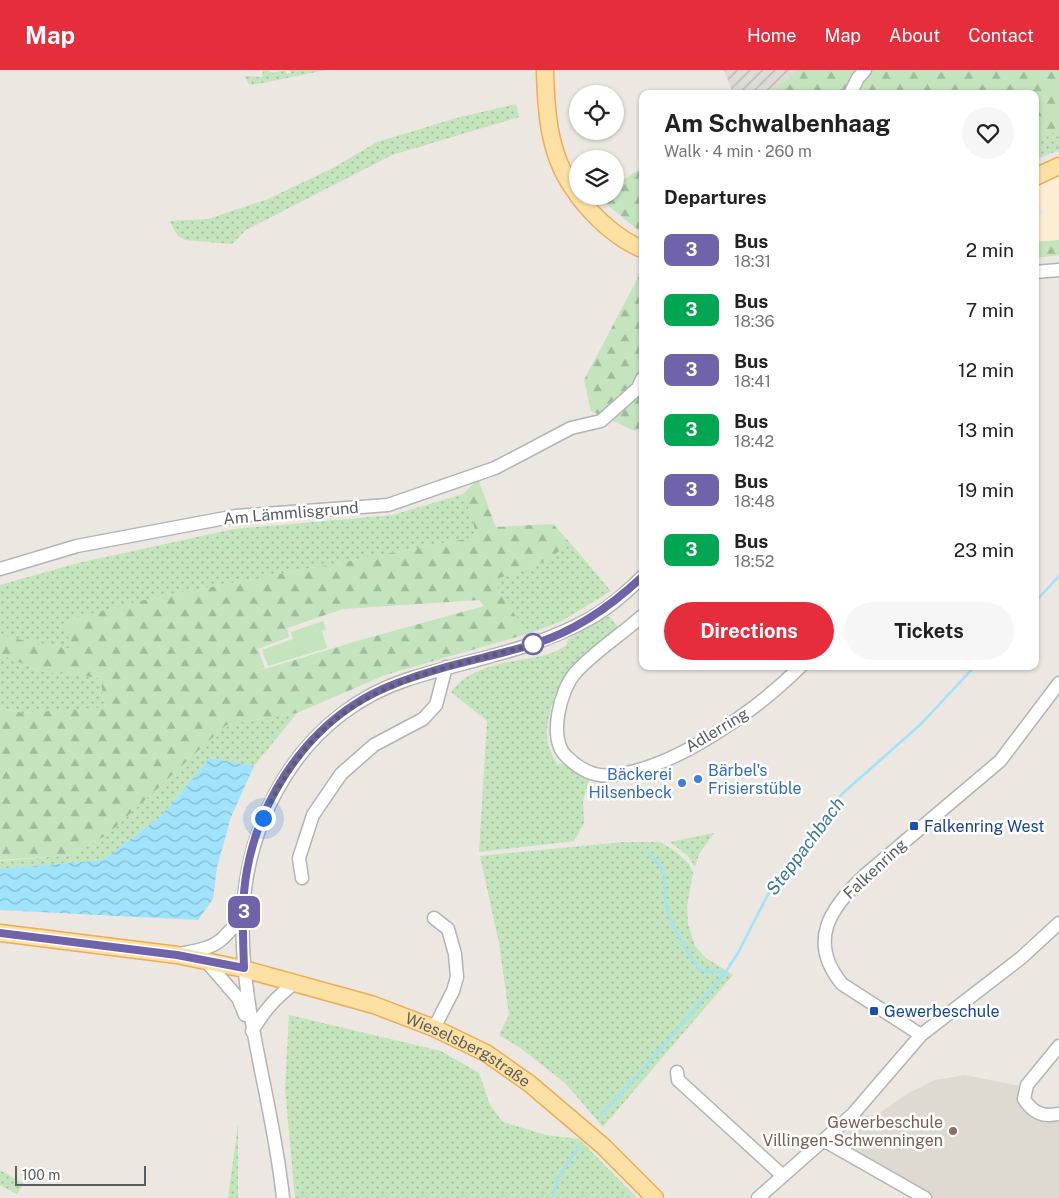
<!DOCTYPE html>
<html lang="en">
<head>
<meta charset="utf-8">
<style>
	:root { --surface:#fff; --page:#f6f6f6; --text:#222; --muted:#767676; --accent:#e52d3c }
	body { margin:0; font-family:"Public Sans",sans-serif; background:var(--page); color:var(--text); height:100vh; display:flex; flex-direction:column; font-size:19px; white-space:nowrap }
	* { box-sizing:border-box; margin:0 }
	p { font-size:16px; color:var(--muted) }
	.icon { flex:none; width:28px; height:28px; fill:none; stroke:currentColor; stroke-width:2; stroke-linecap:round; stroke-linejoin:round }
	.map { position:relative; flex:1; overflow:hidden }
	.drawer { position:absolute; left:639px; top:20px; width:400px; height:580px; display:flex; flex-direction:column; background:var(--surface); border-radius:10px; box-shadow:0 1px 4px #0004 }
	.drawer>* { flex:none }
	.badge { padding:0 10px; border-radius:8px; font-size:18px; line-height:32px }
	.buttons { position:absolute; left:569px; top:15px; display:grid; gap:10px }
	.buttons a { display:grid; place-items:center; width:55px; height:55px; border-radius:50%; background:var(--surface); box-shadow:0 1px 4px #0004; font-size:25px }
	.scale { position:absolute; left:15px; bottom:12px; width:131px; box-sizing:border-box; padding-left:5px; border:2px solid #595e61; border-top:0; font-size:14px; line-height:18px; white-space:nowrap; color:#595e61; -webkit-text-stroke:4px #fff; paint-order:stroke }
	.you { position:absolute; width:25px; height:25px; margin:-12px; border:4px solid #fff; border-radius:50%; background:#1a73e8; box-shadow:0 0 0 8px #1a73e833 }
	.map>.badge { position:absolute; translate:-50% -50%; box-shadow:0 0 0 2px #fff }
	h2 { padding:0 25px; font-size:19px; line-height:45px }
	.round { display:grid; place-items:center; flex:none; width:52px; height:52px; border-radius:26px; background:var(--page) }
	.summary { display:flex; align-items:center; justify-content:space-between; height:85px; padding:0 25px }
	h1 { font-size:24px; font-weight:700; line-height:38px }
	.cta { display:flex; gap:10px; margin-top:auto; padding:10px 25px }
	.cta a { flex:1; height:58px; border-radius:30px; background:var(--accent); color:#fff; font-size:20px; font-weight:700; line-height:58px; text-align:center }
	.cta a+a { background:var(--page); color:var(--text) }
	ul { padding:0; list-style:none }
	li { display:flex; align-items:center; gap:15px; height:60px; padding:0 25px }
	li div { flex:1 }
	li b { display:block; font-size:19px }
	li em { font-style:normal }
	li .badge { min-width:55px; font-weight:700; text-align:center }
	header { display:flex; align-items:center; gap:30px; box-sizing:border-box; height:70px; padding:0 25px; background:var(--accent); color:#fff }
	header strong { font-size:24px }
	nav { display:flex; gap:28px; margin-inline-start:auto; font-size:18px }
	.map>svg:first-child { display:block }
	.commercial { fill:#fdedd4 }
	.industrial { fill:url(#industrial-furrows) }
	.education { fill:#ded9d1 }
	.grass { fill:url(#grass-dots) }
	.forest { fill:url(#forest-firs); fill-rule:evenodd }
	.pitch { fill:#c3e4bc }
	.water { fill:url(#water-waves) }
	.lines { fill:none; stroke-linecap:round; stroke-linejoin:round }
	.stream { stroke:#9fe3fd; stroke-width:2.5 }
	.minor-casing { stroke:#b1b4b8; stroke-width:15 }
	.major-casing { stroke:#eeac57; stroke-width:19 }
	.minor { stroke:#fff; stroke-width:12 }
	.major { stroke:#fde0a4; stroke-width:16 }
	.line-casing { stroke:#fff; stroke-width:11 }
	.line { stroke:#7163a9; stroke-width:8 }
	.walk { stroke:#595e61; stroke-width:5; stroke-dasharray:0 9 }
	.stop-dot { fill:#fff; stroke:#7163a9; stroke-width:2.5 }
	.shop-dot { fill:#3f7fe0; stroke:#fff; stroke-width:2 }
	.transit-dot { fill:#1a4fb4; stroke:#fff; stroke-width:2 }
	.education-dot { fill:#8d6e63; stroke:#fff; stroke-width:2 }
	.labels { text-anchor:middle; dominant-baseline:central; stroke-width:5; stroke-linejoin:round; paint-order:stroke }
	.street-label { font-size:16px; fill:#595e61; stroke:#fff }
	.shop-label { font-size:16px; fill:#366cbe; stroke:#fff; text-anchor:start }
	.transit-label { font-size:16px; fill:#164399; stroke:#fff; text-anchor:start }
	.education-label { font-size:16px; fill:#785e54; stroke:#fff; text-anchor:end }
	.water-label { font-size:18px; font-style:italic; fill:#39799c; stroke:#fff }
</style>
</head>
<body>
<header>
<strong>Map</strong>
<nav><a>Home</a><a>Map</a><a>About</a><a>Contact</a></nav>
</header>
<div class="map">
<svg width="1059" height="1128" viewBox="0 0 1059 1128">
	<defs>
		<pattern id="industrial-furrows" width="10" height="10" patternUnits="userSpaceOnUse" patternTransform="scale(1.25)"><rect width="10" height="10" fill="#ddd9d5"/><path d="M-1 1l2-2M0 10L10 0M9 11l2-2" fill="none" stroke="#b6b3b0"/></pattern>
		<pattern id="grass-dots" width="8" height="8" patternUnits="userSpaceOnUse" patternTransform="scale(1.25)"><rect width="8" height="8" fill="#c3e4bc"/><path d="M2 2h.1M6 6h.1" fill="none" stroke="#a1bc9c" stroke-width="1.8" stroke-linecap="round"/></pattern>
		<pattern id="forest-firs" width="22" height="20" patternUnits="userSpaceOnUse" patternTransform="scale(1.25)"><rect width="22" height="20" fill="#c3e4bc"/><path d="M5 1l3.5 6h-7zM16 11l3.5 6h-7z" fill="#a1bc9c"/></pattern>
		<pattern id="water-waves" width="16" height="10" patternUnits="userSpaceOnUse" patternTransform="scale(1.25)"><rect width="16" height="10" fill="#9fe3fd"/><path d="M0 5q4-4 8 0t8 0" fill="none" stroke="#85bbd0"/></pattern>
	</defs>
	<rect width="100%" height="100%" fill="#ece7e0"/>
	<path class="commercial" d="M1059,102V170L1035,172V147L1043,143L1035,126V112Z"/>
	<path class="industrial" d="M724,0H800L765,24H733Z"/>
	<path class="education" d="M965,1005L1020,1016L1018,1026L1021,1035L1030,1047L1050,1052L1059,1049V1128H931L894,1102L840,1071L863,1044L869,1046L878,1044L907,1024L935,1010Z"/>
	<path class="grass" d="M263,0H269L272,3L285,0L287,4L291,3L289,0H326L253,15L249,14L244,6L262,7Z
		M516,34L519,47L392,85L246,160L232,174L185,170L178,166L169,151L208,149L268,129L333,98L377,72L460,47Z
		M1059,62V80L1035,90V66Z
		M463,424L472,446L476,467L152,528L66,551L71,579L6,567L0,563V515L78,493L234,459L393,445Z
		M571,474L611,521L560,552L527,564L493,510L536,496Z
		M609,546L618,557C584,586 558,600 549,647C545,668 547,677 558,695L561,693L589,710L583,731L584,753L574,771L479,782L487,651L451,622C473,593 512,593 545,585C552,584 559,579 566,576L568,569Z
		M0,584L40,601L100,608L105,638L23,643L0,638Z
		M297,643L254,696L210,688L160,747L103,790L0,799V791L72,785L108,764L225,655Z
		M714,763L699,784L695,797L688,786L670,772Z
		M624,772H660L675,781L689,794L693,803L687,836L688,854L695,876L706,888L733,905L603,1057L565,1013L522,979L499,965L509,945L499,873L480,786Z
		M289,945L441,981L479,1003L490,1035L503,1052L546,1065L579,1069L637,1128H295L285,1019Z
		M238,1055V1128H228L229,1121Z
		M0,1100L24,1114L17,1124L0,1115Z"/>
	<path class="forest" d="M800,0H1059V62L1035,66V24H765Z
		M642,98V163L600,129L602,126H615V115Z
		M1059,170V185L1035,188V172Z
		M642,200V358L635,361L591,341L584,310Z
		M478,409L496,457L553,454L571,474L536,496L493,510L527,564L385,605L297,643L226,655L108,764L72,785L0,790V638L23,643L105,637L100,608L40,601L0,584V563L6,567L71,579L65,550L152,528L476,467L472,446L463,424ZM479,530L484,536L357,571L265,599L258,579L289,567L287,558L343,539Z"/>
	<path class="pitch" d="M323,551L326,559L322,561L327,578L268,596L262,580L293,569L291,562Z"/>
	<path class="water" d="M210,688L254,696L231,747L217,797L213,829L198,850L0,840V799L103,790L160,747Z"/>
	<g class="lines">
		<path class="stream" d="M1035,532L1059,506
			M648,783C675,808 659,812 667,839C673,860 687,882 700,900L724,903
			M601,1045L654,987L725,903L738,883L778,805L842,724L921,654L975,596
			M552,1128L559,1107L578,1078"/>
		<g class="minor-casing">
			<path id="minor" d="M850,24L858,8L865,0
				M1035,202L1059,200
				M0,499L77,476L236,446L388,435L495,398L571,358L601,351L638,318L642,309
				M642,546C621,565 595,581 576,602C560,619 548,669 566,686C579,699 594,708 613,705C675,699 758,639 801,596
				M302,808L299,788L313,745L341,704L374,675L423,649L436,635L446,597
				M434,848L448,859L455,884L457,907L453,921L434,958
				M179,884C194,881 212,879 223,868C230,861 235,855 243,849
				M206,891L238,928L245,945
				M252,961C264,941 276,927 296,912
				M921,965L842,914C807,871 830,838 865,805L1000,691L1059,613
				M1059,976L1027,1015L1024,1029C1033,1043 1042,1047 1059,1044
				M677,1002L678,1010L783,1106
				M825,1071L925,1128
				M283,1128C268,978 195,837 292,696C320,656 360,625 406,610C467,590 532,581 589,549C609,538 626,523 642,507
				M758,1128L853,1044L921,965L1021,888L1059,853"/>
		</g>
		<g class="major-casing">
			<g id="major">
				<path d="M545,0C546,44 549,89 578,125"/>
				<path d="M1035,107L1059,96"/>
				<path d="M578,126C596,149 616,168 642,179"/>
				<path id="s1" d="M0,863L177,885L244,899L374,935L434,958L486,983L530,1014L603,1076L655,1128"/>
			</g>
		</g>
		<use href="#minor" class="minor"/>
		<use href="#major" class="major"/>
	</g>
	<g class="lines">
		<g class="line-casing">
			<path id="line" d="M0,863L177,885L244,898C243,866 241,832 247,800C259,734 299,670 355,634C382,616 416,606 446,597C475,589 505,583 534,574C576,561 611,536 642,507"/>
		</g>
		<use href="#line" class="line"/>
		<path class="walk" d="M263,748C323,617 410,607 536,574H533"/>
	</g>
	<circle class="stop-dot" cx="533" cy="574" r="10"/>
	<g class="shop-dot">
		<circle cx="698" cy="709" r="5"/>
		<circle cx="682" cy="713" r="5"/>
	</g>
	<g class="transit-dot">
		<rect x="909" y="751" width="10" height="10" rx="2.5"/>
		<rect x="869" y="936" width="10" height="10" rx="2.5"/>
	</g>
	<circle class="education-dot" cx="953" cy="1061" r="5"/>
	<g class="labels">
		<g class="street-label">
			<text transform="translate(291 443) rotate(-5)">Am Lämmlisgrund</text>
			<text transform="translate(717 660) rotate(-31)">Adlerring</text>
			<text transform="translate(875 799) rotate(-43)">Falkenring</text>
			<text stroke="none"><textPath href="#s1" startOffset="486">Wieselsbergstraße</textPath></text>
		</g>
		<g class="shop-label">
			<text x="708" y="700">Bärbel's<tspan x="708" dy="18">Frisierstüble</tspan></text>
			<text x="672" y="704" text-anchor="end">Bäckerei<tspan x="672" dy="18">Hilsenbeck</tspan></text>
		</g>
		<g class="transit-label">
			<text x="924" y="756">Falkenring West</text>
			<text x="884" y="941">Gewerbeschule</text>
		</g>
		<g class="education-label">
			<text x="943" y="1052">Gewerbeschule<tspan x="943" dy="18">Villingen-Schwenningen</tspan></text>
		</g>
		<g class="water-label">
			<text transform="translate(805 776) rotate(-53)">Steppachbach</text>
		</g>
	</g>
</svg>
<div class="buttons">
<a><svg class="icon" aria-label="locate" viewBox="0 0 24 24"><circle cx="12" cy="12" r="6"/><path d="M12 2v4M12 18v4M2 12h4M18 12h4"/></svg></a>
<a><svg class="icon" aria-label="layers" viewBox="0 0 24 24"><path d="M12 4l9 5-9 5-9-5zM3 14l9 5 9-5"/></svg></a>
</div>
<div class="scale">100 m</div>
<div class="you" style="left:263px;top:748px"></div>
<b class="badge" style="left:244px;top:842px;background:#7163a9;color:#fff">3</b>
<section class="drawer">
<div class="summary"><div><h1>Am Schwalbenhaag</h1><p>Walk · 4 min · 260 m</p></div><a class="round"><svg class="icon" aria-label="heart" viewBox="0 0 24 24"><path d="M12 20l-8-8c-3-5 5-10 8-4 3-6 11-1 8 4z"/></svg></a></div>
<h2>Departures</h2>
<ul>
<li><span class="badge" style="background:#7163a9;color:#fff">3</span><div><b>Bus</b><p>18:31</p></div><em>2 min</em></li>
<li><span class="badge" style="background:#00a651;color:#fff">3</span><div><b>Bus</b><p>18:36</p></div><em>7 min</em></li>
<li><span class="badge" style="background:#7163a9;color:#fff">3</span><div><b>Bus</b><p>18:41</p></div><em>12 min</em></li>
<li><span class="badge" style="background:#00a651;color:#fff">3</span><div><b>Bus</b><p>18:42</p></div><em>13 min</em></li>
<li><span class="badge" style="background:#7163a9;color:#fff">3</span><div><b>Bus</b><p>18:48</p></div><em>19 min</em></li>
<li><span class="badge" style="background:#00a651;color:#fff">3</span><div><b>Bus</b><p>18:52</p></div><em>23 min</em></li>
</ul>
<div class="cta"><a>Directions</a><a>Tickets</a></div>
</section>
</div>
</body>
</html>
